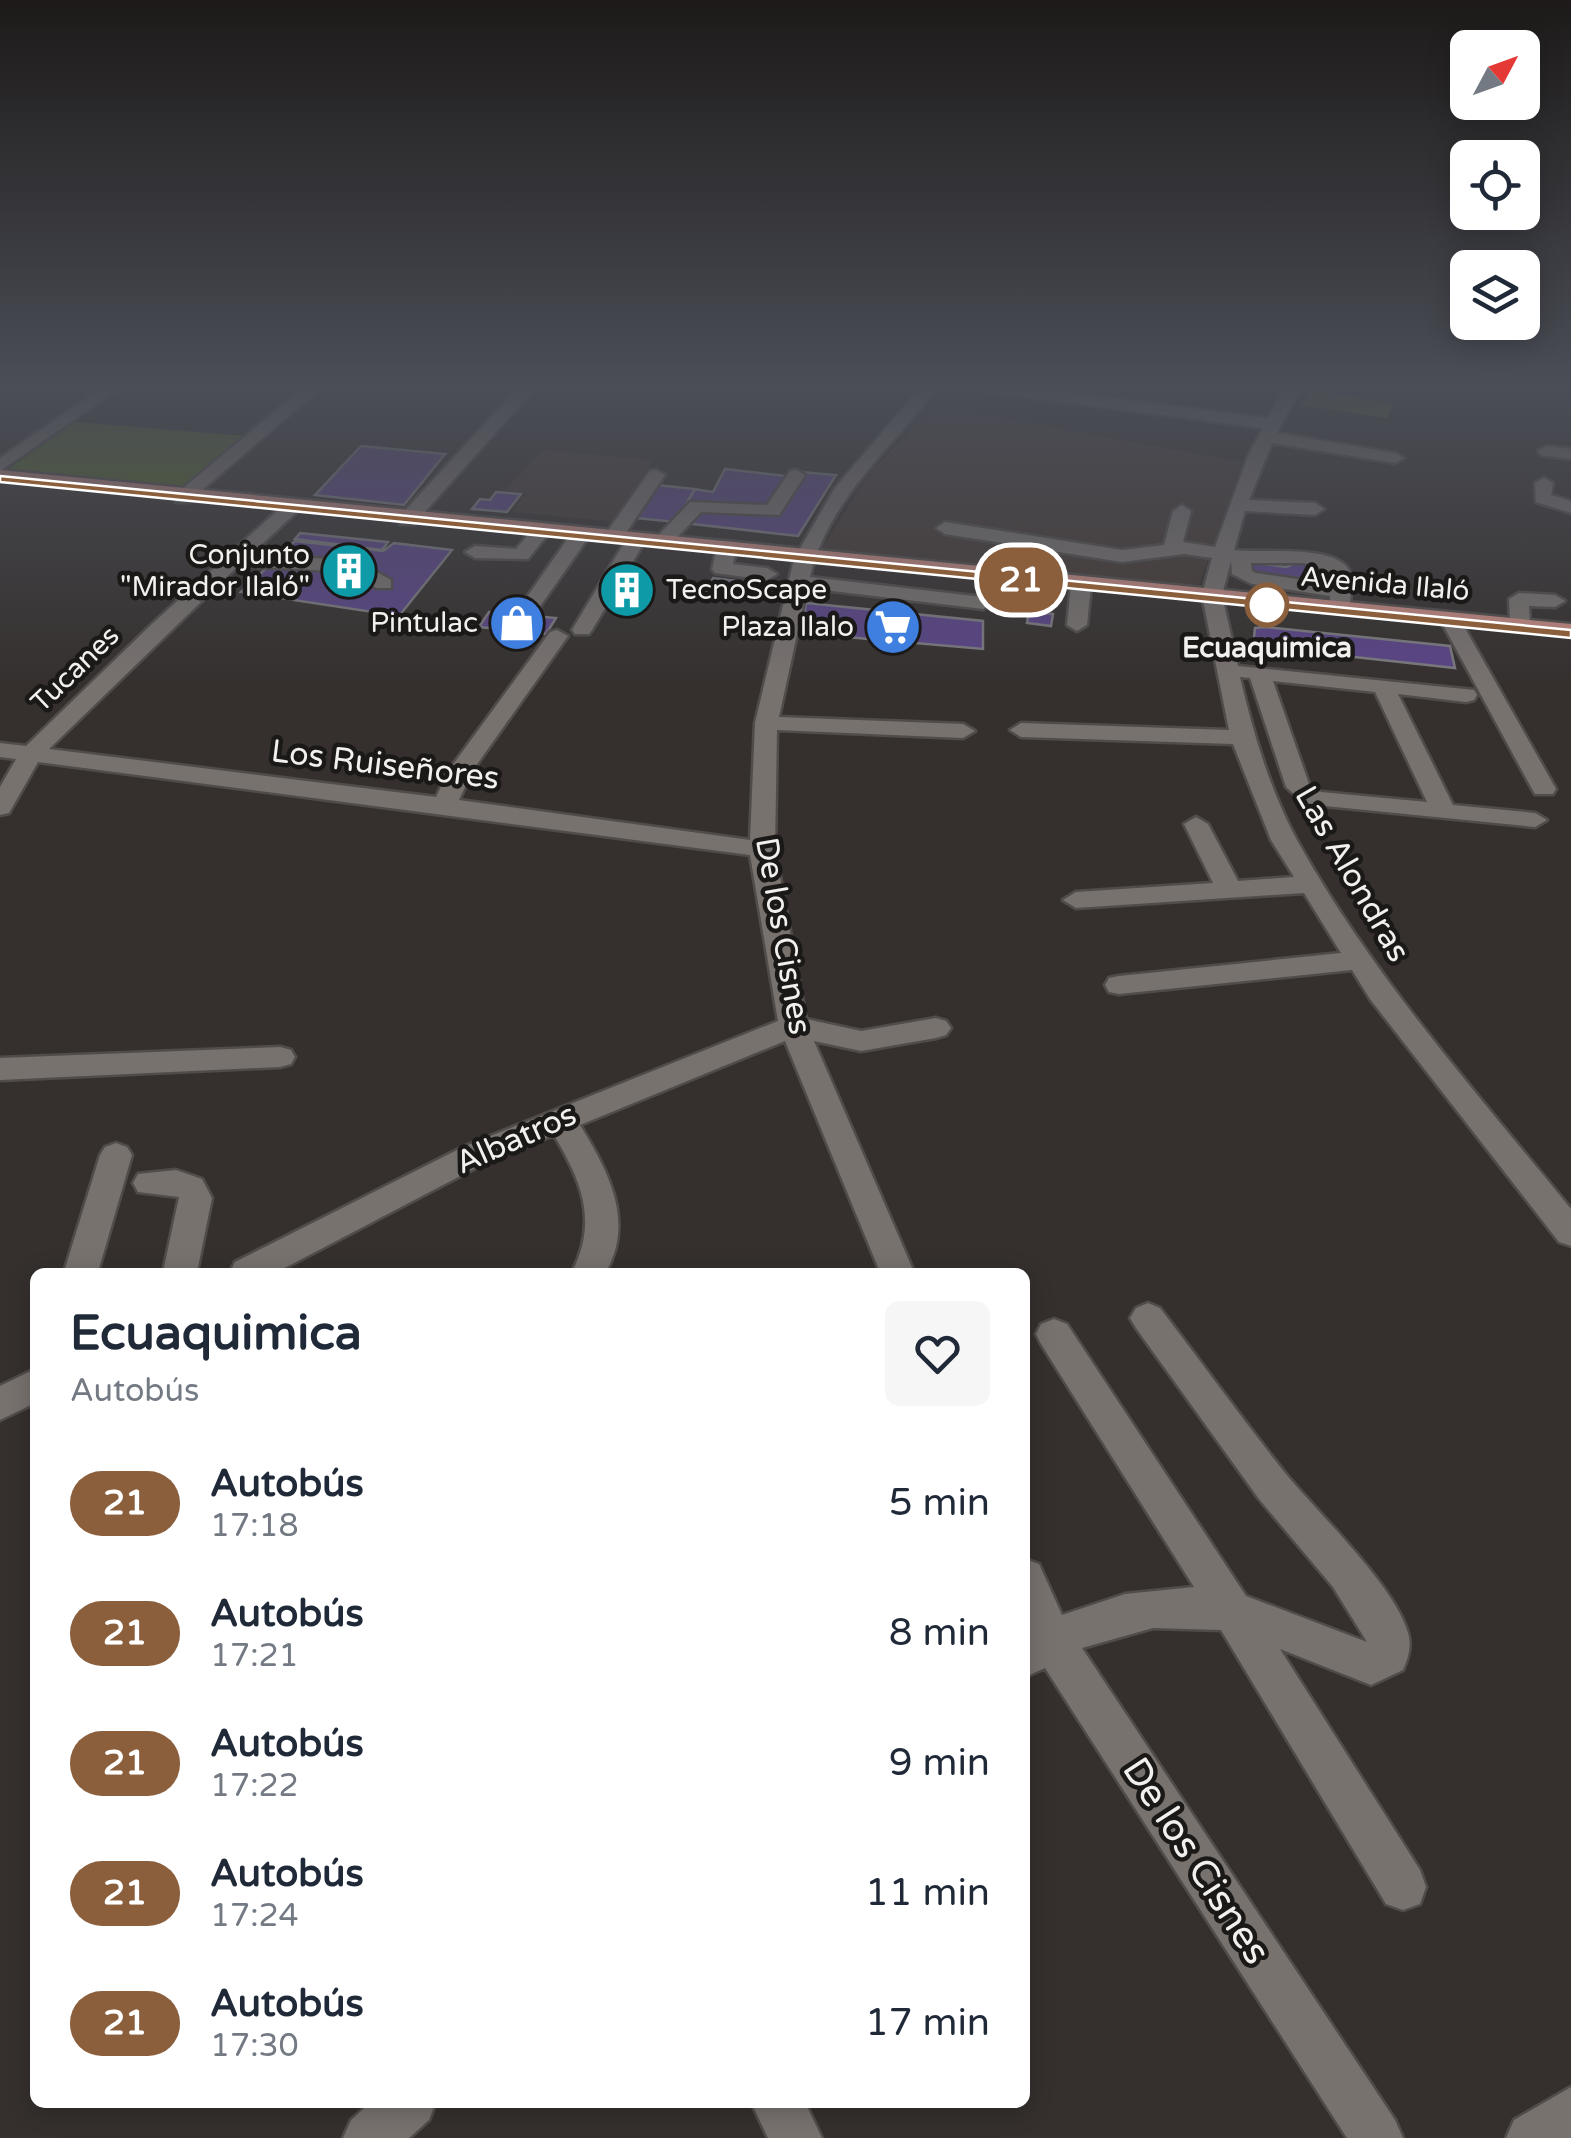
<!DOCTYPE html>
<html lang="es">
<head>
<meta charset="utf-8">
<style>
	:root { --surface:#fff; --page:#f6f6f7; --text:#1f2937; --muted:#747a83 }
	body { margin:0; font-family:"Varela Round",sans-serif; background:var(--page); color:var(--text); height:100vh; display:flex; flex-direction:column; font-size:38px; white-space:nowrap }
	* { box-sizing:border-box; margin:0 }
	p { font-size:32px; color:var(--muted) }
	.icon { flex:none; width:55px; height:55px; fill:none; stroke:currentColor; stroke-width:2; stroke-linecap:round; stroke-linejoin:round }
	.map { position:relative; flex:1; overflow:hidden }
	.side { position:absolute; left:30px; top:1268px; width:1000px; height:840px; display:flex; flex-direction:column; background:var(--surface); border-radius:15px; box-shadow:0 5px 25px #0003 }
	.side>* { flex:none }
	.badge { padding:0 20px; border-radius:32px; font-size:35px; line-height:65px }
	.needle { width:65px; rotate:49deg }
	.buttons { position:absolute; left:1450px; top:30px; display:grid; gap:20px }
	.buttons a { display:grid; place-items:center; width:90px; height:90px; border-radius:15px; background:var(--surface); box-shadow:0 5px 25px #0003; font-size:50px }
	.map>.badge { position:absolute; translate:-50% -50%; box-shadow:0 0 0 5px #fff }
	.round { display:grid; place-items:center; flex:none; width:105px; height:105px; border-radius:15px; background:var(--page) }
	.overview { display:flex; align-items:center; justify-content:space-between; height:170px; padding:0 40px }
	h1 { font-size:48px; font-weight:800; line-height:75px }
	ul { padding:0; list-style:none }
	li { display:flex; align-items:center; gap:30px; height:130px; padding:0 40px }
	li div { flex:1 }
	li b { display:block; font-size:38px }
	li em { font-style:normal }
	li .badge { min-width:110px; font-weight:700; text-align:center }
	.map>svg:first-child { display:block }
	.built { fill:#443934 }
	.green { fill:#516324 }
	.building { fill:#5a4486; stroke:#7b7a7f; stroke-width:2.5 }
	.lines { fill:none; stroke-linecap:round; stroke-linejoin:round }
	.minor-casing { stroke:#504c4a; stroke-width:5 }
	.major-casing { stroke:#504c4a; stroke-width:5 }
	.minor { fill:#78726f; fill-rule:evenodd }
	.major { fill:#c48980; fill-rule:evenodd }
	.line { fill:#8b5e3c; stroke:#fff; stroke-width:2.5 }
	.stop-dot { fill:#fff; stroke:#8b5e3c; stroke-width:5 }
	.labels { text-anchor:middle; dominant-baseline:central; stroke-width:9; stroke-linejoin:round; paint-order:stroke }
	.far-poi-label { font-size:28px; fill:#f2efed; stroke:#1b1917; text-anchor:end }
	.far-street-label { font-size:28px; fill:#f2efed; stroke:#1b1917 }
	.far-stop-label { font-size:28px; font-weight:bold; fill:#f2efed; stroke:#1b1917 }
	.street-label { font-size:32px; fill:#f2efed; stroke:#1b1917 }
	.near-street-label { font-size:38px; fill:#f2efed; stroke:#1b1917 }
</style>
</head>
<body>
<div class="map">
<svg width="1571" height="2138" viewBox="0 0 1571 2138">
	<rect width="100%" height="100%" fill="#35302e"/>
	<path class="built" d="M935,406L1242,462L1199,586L818,554L871,471Z
		M543,450L652,460L618,522L512,512L526,493L505,490Z"/>
	<path class="green" d="M1309,390L1393,403L1387,418L1301,405Z
		M75,422L245,436L184,489L4,472Z"/>
	<path class="building" d="M361,446L445,454L404,505L315,495Z
		M725,469L786,476L789,471L836,475L798,536L675,522L695,489L713,492Z
		M657,485L695,489L675,522L636,518Z
		M496,492L521,494L507,512L472,509L480,499L490,500Z
		M300,533L388,542L382,550L295,539Z
		M295,541L383,551L394,543L452,550L399,616L241,592Z
		M1306,559L1332,571L1307,582L1250,575V562L1286,567Z
		M713,578L745,582L738,597L706,594Z
		M615,583L646,586L640,596L609,594Z
		M806,603L983,621V649L801,633Z
		M1029,611L1053,614L1051,626L1027,623Z
		M489,612L556,618L546,634L479,627Z
		M1265,627L1450,646L1455,668L1253,646L1255,628Z"/>
	<g class="lines">
		<g class="minor-casing">
			<path id="minor" d="M103,387H121L0,471V458Z
				M304,387H322L188,502H176V494Z
				M519,387H536L414,524H400V516Z
				M921,387H938C893,446 827,501 810,577L983,597L993,603L983,609L807,588L779,717L963,724L975,731L963,738L777,730L775,849L806,1019L861,1031L936,1018L946,1021L951,1028L946,1035L936,1038L861,1051L814,1041L914,1272H880L785,1041L580,1125C608,1171 635,1221 606,1272H572C598,1221 582,1182 554,1135L485,1163L277,1272H230L235,1262L463,1147L778,1021L750,855L38,762L9,813L0,815V787L16,759L0,757V743L26,746L153,623L288,501H300V509L250,555L332,559L375,571L391,580V588H377L332,571L238,566L49,749L436,797L449,770L550,632L557,630L568,636L473,770L459,800L750,840L755,723L794,559L835,488Z
				M980,387H1025L1268,418L1285,387H1301L1277,433L1395,453L1404,458L1395,463L1272,443L1249,500L1315,503L1324,509L1315,515L1245,511L1234,550C1259,554 1343,542 1351,575C1353,584 1350,598 1350,607L1340,613L1330,607V596L1252,584L1232,574L1231,561L1222,595L1238,666L1474,690L1477,695L1474,700L1466,702L1398,694L1453,805L1535,813L1547,820L1535,827L1305,804L1286,787L1250,678L1240,677C1253,733 1270,791 1298,842C1372,975 1475,1091 1571,1209V1246L1559,1242L1370,999L1352,970L1119,994L1109,992L1105,985L1109,978L1119,976L1341,953L1304,893L1076,908L1063,900L1076,892L1213,883L1184,824L1196,817L1208,824L1238,881L1294,877L1271,840L1233,744L1021,737L1010,730L1021,723L1229,730L1202,595L1212,558L1184,554L1122,562L945,534L936,528L945,522L1122,550L1164,545L1173,511L1182,505L1191,511L1183,542L1215,547L1248,456L1263,428L988,392ZM1251,563H1304L1329,571L1330,584L1256,573L1252,571ZM1273,681L1375,692L1427,802L1321,792L1309,784Z
				M1547,446L1571,449V459L1541,455L1538,451Z
				M656,470L665,475L621,540H607V532L650,471Z
				M796,470L805,475L779,515L701,512L670,545H656L653,541L690,502L767,505L790,471Z
				M1544,478L1553,483L1551,495L1571,501V513L1536,502L1535,483Z
				M540,527L549,533L528,559L475,558L465,552L475,546L516,549L533,529Z
				M578,532L588,538L536,612H522V604L571,534Z
				M634,537L644,543L592,630L589,634H575L572,630L624,543Z
				M726,545L736,551L733,564L767,568L777,574L767,580L715,573L712,569L716,551Z
				M1081,580L1091,586L1087,625L1077,631L1067,625L1071,586Z
				M1519,593L1555,595L1565,601L1555,607L1529,606L1530,624L1520,630L1510,624L1509,599Z
				M1452,617L1462,623L1556,789L1553,794H1535L1532,789L1442,623Z
				M280,1047L291,1050L295,1057L291,1064L280,1067L0,1080V1058Z
				M116,1143L127,1147L132,1155L98,1272H64L100,1155L105,1147Z
				M176,1170L202,1179L212,1198L197,1272H163L179,1197L138,1192L133,1183L138,1174Z
				M1148,1303L1160,1308C1202,1363 1243,1420 1286,1474C1318,1513 1395,1586 1408,1633C1412,1646 1408,1658 1403,1670L1371,1685L1280,1649L1420,1870L1426,1887L1420,1904L1403,1910L1386,1904L1221,1630L1153,1628L1082,1648L1395,2120L1403,2138H1347L1045,1668L1025,1677V1559L1039,1564L1062,1615L1125,1594L1194,1587L1041,1344L1036,1334L1041,1324L1054,1319L1067,1324L1246,1596L1367,1642L1333,1587L1259,1499L1136,1328L1130,1318L1136,1308Z
				M35,1369V1403L0,1420V1386Z
				M1571,2087V2138H1506L1514,2120Z
				M371,2102H436L429,2120L409,2138H343L351,2120Z
				M751,2102H805L822,2138H768Z"/>
		</g>
		<g class="major-casing">
			<path id="major" d="M0,470L1571,624V636L0,480Z"/>
		</g>
		<use href="#minor" class="minor"/>
		<use href="#major" class="major"/>
	</g>
	<linearGradient id="sky" x2="0" y2="1"><stop stop-color="#1d1a19"/><stop offset="0.56" stop-color="#4b4e57"/><stop offset="1" stop-color="#4b4e57" stop-opacity="0"/></linearGradient>
	<rect width="1571" height="686" fill="url(#sky)"/>
	<path class="line" d="M0,476L1571,630V638L0,482Z"/>
	<defs>
		<g id="building-disc" transform="scale(2.875)"><circle r="9.5" fill="#0f9aa8" stroke="#1b1917"/><path d="M-4-6H4V6H1V3H-1V6H-4ZM-2.5-4.3h1.7v1.8h-1.7ZM.8-4.3h1.7v1.8H.8ZM-2.5-1h1.7V.8h-1.7ZM.8-1h1.7V.8H.8Z" fill="#fff"/></g>
		<g id="shop-disc" transform="scale(2.875)"><circle r="9.5" fill="#3f7fe0" stroke="#1b1917"/><path d="M-5-2.5h2.3a2.7 3.5 0 0 1 5.4 0H5L5.5 6h-11ZM-1.5-2.5h3a1.5 2.3 0 0 0-3 0Z" fill="#fff"/></g>
		<g id="supermarket-disc" transform="scale(2.875)"><circle r="9.5" fill="#3f7fe0" stroke="#1b1917"/><path d="M-6-5.5h2.5l.6 2H6L4.5 2H-2.5L-4.4-4H-6ZM-1.5 3.2a1.3 1.3 0 1 0 .1 0ZM3 3.2a1.3 1.3 0 1 0 .1 0Z" fill="#fff"/></g>
	</defs>
	<g fill-rule="evenodd">
		<use href="#building-disc" x="349" y="571"/>
		<use href="#building-disc" x="627" y="590"/>
		<use href="#shop-disc" x="517" y="623"/>
		<use href="#supermarket-disc" x="893" y="627"/>
	</g>
	<circle class="stop-dot" cx="1267" cy="605" r="20"/>
	<g class="labels">
		<g class="far-poi-label">
			<text x="310" y="555">Conjunto<tspan x="310" dy="32">"Mirador Ilaló"</tspan></text>
			<text x="666" y="590" text-anchor="start">TecnoScape</text>
			<text x="478" y="623">Pintulac</text>
			<text x="854" y="627">Plaza Ilalo</text>
		</g>
		<g class="far-street-label">
			<text transform="translate(1385 584) rotate(5)">Avenida Ilaló</text>
			<text transform="translate(75 669) rotate(-44)">Tucanes</text>
		</g>
		<g class="far-stop-label">
			<text x="1267" y="648">Ecuaquimica</text>
		</g>
		<g class="street-label">
			<text transform="translate(385 765) rotate(7)">Los Ruiseñores</text>
			<text transform="translate(1352 874) rotate(60)">Las Alondras</text>
			<text transform="translate(783 936) rotate(80)">De los Cisnes</text>
			<text transform="translate(516 1139) rotate(-24)">Albatros</text>
		</g>
		<g class="near-street-label">
			<text transform="translate(1196 1861) rotate(57)">De los Cisnes</text>
		</g>
	</g>
</svg>
<div class="buttons">
<a><svg class="needle" viewBox="-14 -14 28 28"><path d="M0-13l5 13h-10z" fill="#e53935"/><path d="M0 13l5-13h-10z" fill="#747a83"/></svg></a>
<a><svg class="icon" aria-label="locate" viewBox="0 0 24 24"><circle cx="12" cy="12" r="6"/><path d="M12 2v4M12 18v4M2 12h4M18 12h4"/></svg></a>
<a><svg class="icon" aria-label="layers" viewBox="0 0 24 24"><path d="M12 4l9 5-9 5-9-5zM3 14l9 5 9-5"/></svg></a>
</div>
<b class="badge" style="left:1021px;top:580px;background:#8b5e3c;color:#fff">21</b>
<section class="side">
<div class="overview"><div><h1>Ecuaquimica</h1><p>Autobús</p></div><a class="round"><svg class="icon" aria-label="heart" viewBox="0 0 24 24"><path d="M12 20l-8-8c-3-5 5-10 8-4 3-6 11-1 8 4z"/></svg></a></div>
<ul>
<li><span class="badge" style="background:#8b5e3c;color:#fff">21</span><div><b>Autobús</b><p>17:18</p></div><em>5 min</em></li>
<li><span class="badge" style="background:#8b5e3c;color:#fff">21</span><div><b>Autobús</b><p>17:21</p></div><em>8 min</em></li>
<li><span class="badge" style="background:#8b5e3c;color:#fff">21</span><div><b>Autobús</b><p>17:22</p></div><em>9 min</em></li>
<li><span class="badge" style="background:#8b5e3c;color:#fff">21</span><div><b>Autobús</b><p>17:24</p></div><em>11 min</em></li>
<li><span class="badge" style="background:#8b5e3c;color:#fff">21</span><div><b>Autobús</b><p>17:30</p></div><em>17 min</em></li>
</ul>
</section>
</div>
</body>
</html>
